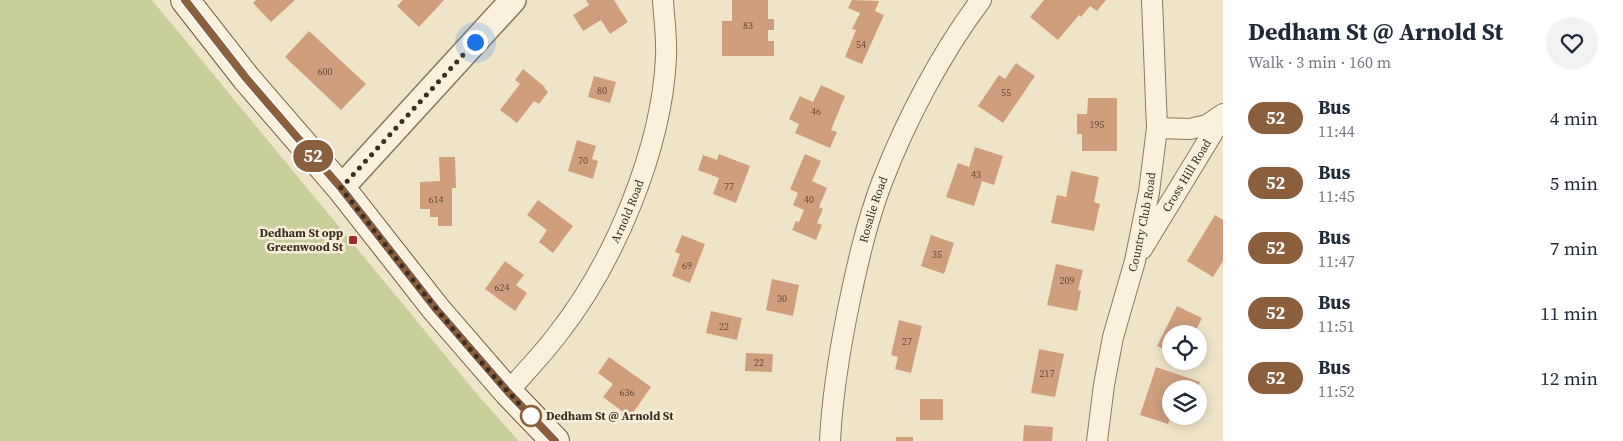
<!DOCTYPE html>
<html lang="en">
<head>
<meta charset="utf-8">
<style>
	:root { --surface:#fff; --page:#f2f2f3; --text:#1f2937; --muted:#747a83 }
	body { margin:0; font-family:"Source Serif 4",serif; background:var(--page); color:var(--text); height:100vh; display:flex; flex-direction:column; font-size:19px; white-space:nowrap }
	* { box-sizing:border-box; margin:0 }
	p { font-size:16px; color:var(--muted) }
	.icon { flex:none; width:28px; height:28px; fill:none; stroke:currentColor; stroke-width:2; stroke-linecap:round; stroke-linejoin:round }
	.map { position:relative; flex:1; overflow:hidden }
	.side { display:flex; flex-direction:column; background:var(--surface); width:400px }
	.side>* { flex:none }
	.badge { padding:0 10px; border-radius:16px; font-size:18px; line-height:32px }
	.buttons { position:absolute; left:1162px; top:325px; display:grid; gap:10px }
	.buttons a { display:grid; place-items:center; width:45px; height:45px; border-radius:50%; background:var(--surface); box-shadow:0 2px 12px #0003; font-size:25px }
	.you { position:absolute; width:25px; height:25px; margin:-12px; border:4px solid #fff; border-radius:50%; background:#1a73e8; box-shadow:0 0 0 8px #1a73e833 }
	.map>.badge { position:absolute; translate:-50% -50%; box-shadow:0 0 0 2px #fff }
	.round { display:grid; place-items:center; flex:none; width:52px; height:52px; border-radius:26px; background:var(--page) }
	.head { display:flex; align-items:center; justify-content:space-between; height:85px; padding:0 25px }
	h1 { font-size:24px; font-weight:700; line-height:38px }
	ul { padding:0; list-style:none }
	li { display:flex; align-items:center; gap:15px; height:65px; padding:0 25px }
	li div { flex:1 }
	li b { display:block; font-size:19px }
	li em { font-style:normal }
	li .badge { min-width:55px; font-weight:700; text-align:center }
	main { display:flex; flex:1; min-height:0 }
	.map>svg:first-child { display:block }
	.green { fill:#c9cf9b }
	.building { fill:#cf9f7d }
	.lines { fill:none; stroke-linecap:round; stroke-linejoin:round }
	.minor-casing { stroke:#8d765c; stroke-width:22 }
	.tertiary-casing { stroke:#8d765c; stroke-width:28 }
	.secondary-casing { stroke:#6f573f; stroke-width:30 }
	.minor { stroke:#faf1dc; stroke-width:20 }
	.tertiary { stroke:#faf1dc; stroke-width:25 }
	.secondary { stroke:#faf1dc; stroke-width:28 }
	.line-casing { stroke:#fff; stroke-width:11 }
	.line { stroke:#8b5e3c; stroke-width:8 }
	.walk { stroke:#3d2e20; stroke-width:5; stroke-dasharray:0 9 }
	.poi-dot { fill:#9e2a2b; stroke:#f7eed8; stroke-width:2 }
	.stop-dot { fill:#fff; stroke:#8b5e3c; stroke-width:2.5 }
	.labels { text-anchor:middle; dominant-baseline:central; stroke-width:5; stroke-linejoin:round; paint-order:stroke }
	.number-label { font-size:10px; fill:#624a37 }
	.street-label { font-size:12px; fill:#3d2e20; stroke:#f7eed8 }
	.poi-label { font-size:12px; font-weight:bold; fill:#3d2e20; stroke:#f7eed8; text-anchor:end }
	.stop-label { font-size:12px; font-weight:bold; fill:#3d2e20; stroke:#f7eed8; text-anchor:start }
</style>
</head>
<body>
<main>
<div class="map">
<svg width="1223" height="441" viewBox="0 0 1223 441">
	<rect width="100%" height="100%" fill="#f0e4c8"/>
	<path class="green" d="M0,0H152L482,400L519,441H0Z"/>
	<path class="building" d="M256,0H295L271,22L253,3Z
		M403,0H444L419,27L397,6Z
		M586,0H614L628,22L610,34L601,20L583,31L573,15L589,5Z
		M732,0H768V19H774V30H768V41H774V56H722V21H732Z
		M852,0L879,1L875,11L884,15L862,64L845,57L856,30L852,29L860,13L848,8Z
		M1044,0H1106L1097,11L1090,6L1081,17L1079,15L1058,40L1030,17Z
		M309,31L366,84L341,110L285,57Z
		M1016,63L1035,76L1003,123L978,106L999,75L1005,79Z
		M523,69L545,87L544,88L548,92L539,104L534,101L517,123L500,110L520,84L515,80Z
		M594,76L616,82L610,103L588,97Z
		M821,85L845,96L831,130L837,132L830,148L795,133L799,124L789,119L800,96L813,102Z
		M1088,98H1117V151H1082V134H1077V114H1087Z
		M577,140L596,146L592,159L598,161L593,179L568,171Z
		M975,147L1003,156L994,185L982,181L974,206L946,197L958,163L969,167Z
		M719,154L750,166L736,203L713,194L719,178L698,170L703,155L717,160Z
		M805,154L821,161L812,181L827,188L819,207L823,209L817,223L822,225L816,240L792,230L796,221L799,222L804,210L793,205L798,193L790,189Z
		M439,157H455L456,188H452V226H438V217H430V209H420V182L440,181Z
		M1071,171L1099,177L1094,202L1100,204L1094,231L1051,223L1057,195L1066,197Z
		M538,200L573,226L553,253L539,242L547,230L527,215Z
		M1215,215L1223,220V261L1213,277L1187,261Z
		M682,235L705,244L690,283L672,276L680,254L675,252Z
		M931,235L954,243L944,274L921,266Z
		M505,261L524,275L516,285L527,293L515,311L485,289Z
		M1056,264L1083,270L1078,290L1081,291L1077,311L1047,305Z
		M772,279L799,285L793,316L766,310Z
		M1177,306L1202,318L1194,334H1171V353L1157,346Z
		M711,311L742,318L737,340L706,333Z
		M899,320L922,326L911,373L895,369L898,357L891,355Z
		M1039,349L1064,354L1055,397L1031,393Z
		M746,353L773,354L772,372L745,371Z
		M609,357L651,387L630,417L603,397L613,384L598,373Z
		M1156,367L1200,382L1197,389H1171V415L1168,424L1140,415Z
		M920,399H943V420H920Z
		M1024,425L1053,427L1052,441H1023Z
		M896,437H913V441H896Z"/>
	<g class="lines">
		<g class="minor-casing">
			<g id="minor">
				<path d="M1157,128L1190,129L1207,125L1223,114"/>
				<path id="s1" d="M1142,249L1223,116"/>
				<path id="s2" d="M508,392C524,373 542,355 557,335C614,263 662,149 666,57C667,38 664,19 663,0"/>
				<path id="s3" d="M830,441C832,398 839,355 847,314C856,270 866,224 882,182C906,120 941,53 981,0"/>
				<path id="s4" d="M1097,441L1104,385L1113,337L1135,261L1149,192L1157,128L1152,0"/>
			</g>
		</g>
		<g class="tertiary-casing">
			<path id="tertiary" d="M341,188L513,0"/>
		</g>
		<g class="secondary-casing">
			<path id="secondary" d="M185,0L246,78L341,188L436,309L508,392L555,441"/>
		</g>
		<use href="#minor" class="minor"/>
		<use href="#tertiary" class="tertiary"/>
		<use href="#secondary" class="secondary"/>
	</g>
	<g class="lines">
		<g class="line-casing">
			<path id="line" d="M185,0L246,78L341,188L436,309L508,392L555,441"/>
		</g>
		<use href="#line" class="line"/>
		<path class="walk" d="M475,42L341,188C402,266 462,345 531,416"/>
	</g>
	<rect class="poi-dot" x="348" y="235" width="10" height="10" rx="2.5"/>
	<circle class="stop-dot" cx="531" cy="416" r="10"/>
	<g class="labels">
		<g class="number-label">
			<text x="748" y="25">83</text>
			<text x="861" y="44">54</text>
			<text x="325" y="71">600</text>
			<text x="602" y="90">80</text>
			<text x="1006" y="92">55</text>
			<text x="816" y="111">46</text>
			<text x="1097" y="124">195</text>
			<text x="583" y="160">70</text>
			<text x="976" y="174">43</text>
			<text x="729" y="186">77</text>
			<text x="436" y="199">614</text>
			<text x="809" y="199">40</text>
			<text x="937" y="254">35</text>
			<text x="687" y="265">69</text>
			<text x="1067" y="280">209</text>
			<text x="502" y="287">624</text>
			<text x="782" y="298">30</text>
			<text x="724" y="326">22</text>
			<text x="907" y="341">27</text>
			<text x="759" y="362">22</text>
			<text x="1047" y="373">217</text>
			<text x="627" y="392">636</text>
		</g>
		<g class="street-label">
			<text stroke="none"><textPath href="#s1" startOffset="86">Cross Hill Road</textPath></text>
			<text stroke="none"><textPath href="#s3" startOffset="236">Rosalie Road</textPath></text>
			<text stroke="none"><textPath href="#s2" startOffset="218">Arnold Road</textPath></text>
			<text stroke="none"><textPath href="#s4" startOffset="224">Country Club Road</textPath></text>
		</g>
		<g class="poi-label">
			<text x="343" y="233">Dedham St opp<tspan x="343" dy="14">Greenwood St</tspan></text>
		</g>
		<g class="stop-label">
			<text x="546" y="416">Dedham St @ Arnold St</text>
		</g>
	</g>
</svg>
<div class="buttons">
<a><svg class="icon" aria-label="locate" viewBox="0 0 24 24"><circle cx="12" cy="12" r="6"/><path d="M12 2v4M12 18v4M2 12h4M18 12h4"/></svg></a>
<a><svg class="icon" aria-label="layers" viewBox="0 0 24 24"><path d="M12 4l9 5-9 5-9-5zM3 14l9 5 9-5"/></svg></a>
</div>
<div class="you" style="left:475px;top:42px"></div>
<b class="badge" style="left:313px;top:156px;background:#8b5e3c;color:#fff">52</b>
</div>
<section class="side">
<div class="head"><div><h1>Dedham St @ Arnold St</h1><p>Walk · 3 min · 160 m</p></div><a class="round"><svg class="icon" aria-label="heart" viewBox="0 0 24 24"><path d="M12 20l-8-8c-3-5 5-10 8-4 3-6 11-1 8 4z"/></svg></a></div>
<ul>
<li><span class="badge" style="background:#8b5e3c;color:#fff">52</span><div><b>Bus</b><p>11:44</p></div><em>4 min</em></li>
<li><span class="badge" style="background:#8b5e3c;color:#fff">52</span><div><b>Bus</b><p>11:45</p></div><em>5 min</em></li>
<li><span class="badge" style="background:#8b5e3c;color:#fff">52</span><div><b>Bus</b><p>11:47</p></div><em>7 min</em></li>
<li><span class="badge" style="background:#8b5e3c;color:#fff">52</span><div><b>Bus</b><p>11:51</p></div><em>11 min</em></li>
<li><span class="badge" style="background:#8b5e3c;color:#fff">52</span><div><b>Bus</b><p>11:52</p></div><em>12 min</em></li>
</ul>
</section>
</main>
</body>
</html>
